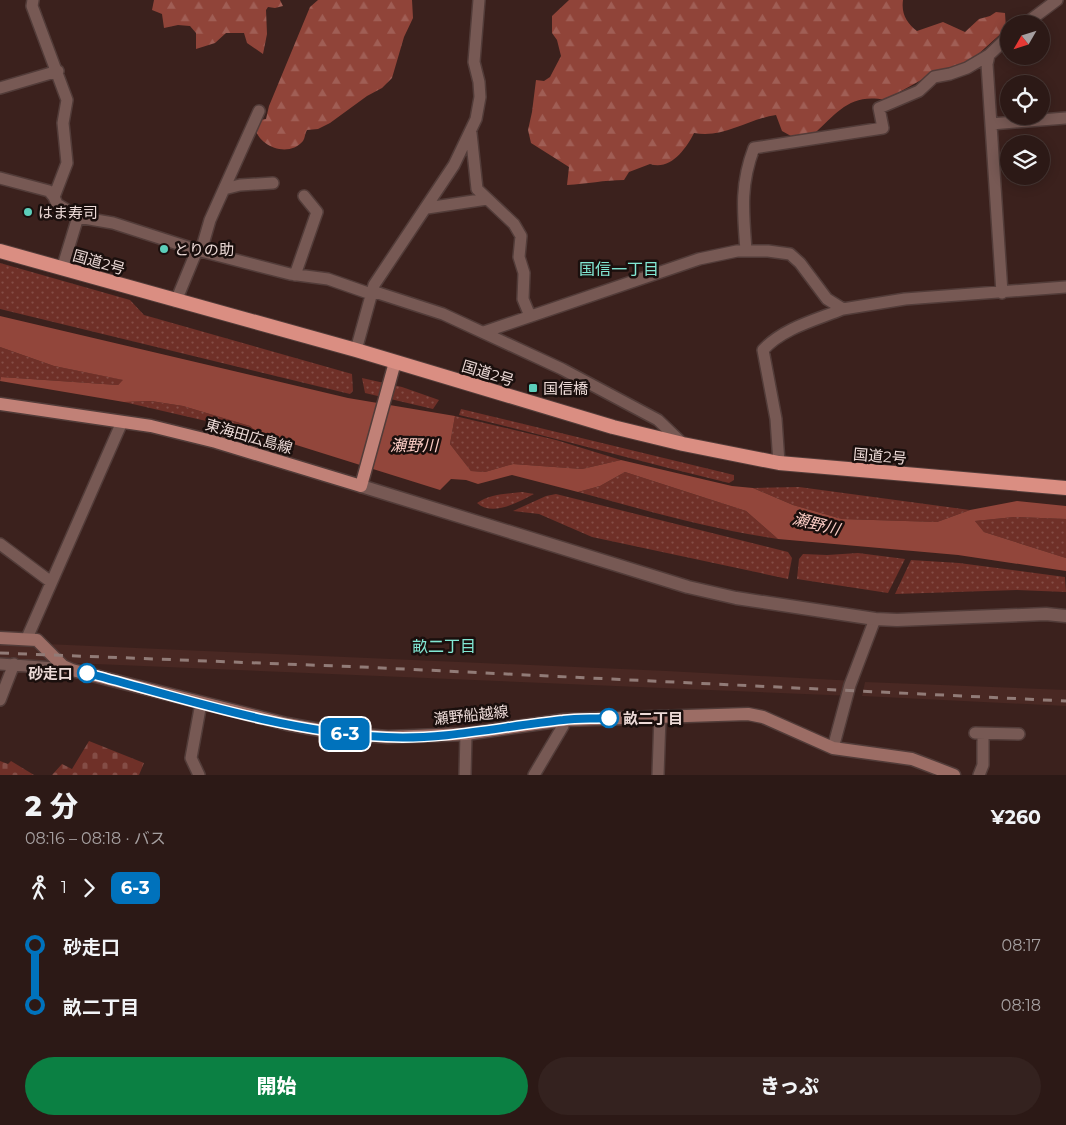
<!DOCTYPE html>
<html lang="ja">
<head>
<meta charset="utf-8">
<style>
	:root { --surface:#2c1916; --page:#34221f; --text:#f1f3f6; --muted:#a6a0a1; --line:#483835; --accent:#0b8043 }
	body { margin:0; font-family:Montserrat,"Noto Sans JP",sans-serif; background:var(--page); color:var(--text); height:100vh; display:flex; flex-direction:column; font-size:19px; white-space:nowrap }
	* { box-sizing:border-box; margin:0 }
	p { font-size:16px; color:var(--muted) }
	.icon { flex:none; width:28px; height:28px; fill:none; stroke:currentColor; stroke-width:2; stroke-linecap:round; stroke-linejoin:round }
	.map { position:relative; height:775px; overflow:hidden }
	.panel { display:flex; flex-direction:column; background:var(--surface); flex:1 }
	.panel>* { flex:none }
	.badge { padding:0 10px; border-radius:8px; font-size:18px; line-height:32px }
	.needle { width:32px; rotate:231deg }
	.tools { position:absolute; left:1000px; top:15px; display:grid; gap:10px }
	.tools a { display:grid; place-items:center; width:50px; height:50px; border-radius:50%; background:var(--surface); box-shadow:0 2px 12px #0003,0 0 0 1px var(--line); font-size:25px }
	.map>.badge { position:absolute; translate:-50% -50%; box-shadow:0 0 0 2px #fff }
	.legs { display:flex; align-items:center; gap:8px; height:55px; padding:0 25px; font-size:16px }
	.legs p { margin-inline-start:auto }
	.headline { display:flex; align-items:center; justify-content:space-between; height:85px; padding:0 25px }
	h1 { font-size:28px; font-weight:800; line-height:38px }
	.cta { display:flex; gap:10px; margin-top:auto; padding:10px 25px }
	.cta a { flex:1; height:58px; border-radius:30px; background:var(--accent); color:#fff; font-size:20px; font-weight:800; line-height:58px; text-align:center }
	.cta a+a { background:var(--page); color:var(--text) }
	ul { padding:0 25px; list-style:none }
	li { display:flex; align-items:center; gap:18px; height:60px; font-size:19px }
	li i { display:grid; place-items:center; width:8px; height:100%; margin:0 6px; background:currentColor }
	li i::after { content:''; width:12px; height:12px; margin:-6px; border:4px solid; border-radius:50%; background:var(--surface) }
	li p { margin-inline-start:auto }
	li:first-child i { background:linear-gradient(#0000 50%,currentColor 0) }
	li:last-child i { background:linear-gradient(currentColor 50%,#0000 0) }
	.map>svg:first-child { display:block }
	.built { fill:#492823 }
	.grass { fill:url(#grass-dots) }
	.forest { fill:url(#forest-firs) }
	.cemetery { fill:url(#cemetery-stones) }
	.water { fill:#92463b }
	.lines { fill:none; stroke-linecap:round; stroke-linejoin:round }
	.minor-casing { stroke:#523c39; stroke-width:14 }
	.tertiary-casing { stroke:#523c39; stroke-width:15 }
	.secondary-casing { stroke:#523c39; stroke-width:15 }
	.primary-casing { stroke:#523c39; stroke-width:15 }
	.trunk-casing { stroke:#523c39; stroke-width:16 }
	.minor { stroke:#775954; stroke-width:11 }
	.tertiary { stroke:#775954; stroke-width:12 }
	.secondary { stroke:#9c6d65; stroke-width:12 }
	.primary { stroke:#c18177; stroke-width:12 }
	.trunk { stroke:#da8e82; stroke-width:14 }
	.rail { stroke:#917b77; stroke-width:3; stroke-dasharray:9 9; stroke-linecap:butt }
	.line-1-casing { stroke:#fff; stroke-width:11 }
	.line-1 { stroke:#0072bc; stroke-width:8 }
	.poi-dot { fill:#5cceba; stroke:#1a0f0d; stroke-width:2 }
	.stop-1-dot { fill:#fff; stroke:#0072bc; stroke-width:2.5 }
	.labels { text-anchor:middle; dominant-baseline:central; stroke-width:5; stroke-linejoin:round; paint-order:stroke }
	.poi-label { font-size:15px; fill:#ecdad7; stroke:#1a0f0d; text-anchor:start }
	.street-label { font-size:15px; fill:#ecdad7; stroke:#1a0f0d }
	.stop-label { font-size:15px; font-weight:bold; fill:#ecdad7; stroke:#1a0f0d; text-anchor:end }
	.neighbourhood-label { font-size:16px; fill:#82e8d4; stroke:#1a0f0d }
	.water-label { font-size:16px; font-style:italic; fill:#fccdc5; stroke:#1a0f0d }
</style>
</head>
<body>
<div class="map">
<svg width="1066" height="775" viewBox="0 0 1066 775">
	<defs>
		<pattern id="grass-dots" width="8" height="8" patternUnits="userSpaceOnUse" patternTransform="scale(1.25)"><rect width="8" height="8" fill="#6f3028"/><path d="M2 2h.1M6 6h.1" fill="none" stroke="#844d46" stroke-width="1.8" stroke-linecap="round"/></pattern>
		<pattern id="forest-firs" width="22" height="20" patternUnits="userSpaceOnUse" patternTransform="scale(1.25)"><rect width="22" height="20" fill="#904439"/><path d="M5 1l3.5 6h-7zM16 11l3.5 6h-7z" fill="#a05e55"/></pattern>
		<pattern id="cemetery-stones" width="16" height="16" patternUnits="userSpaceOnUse" patternTransform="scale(1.25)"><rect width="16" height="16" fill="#6f3028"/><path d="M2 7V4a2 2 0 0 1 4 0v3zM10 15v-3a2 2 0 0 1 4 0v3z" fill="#844d46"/></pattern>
	</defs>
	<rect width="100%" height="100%" fill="#3b211d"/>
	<path class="built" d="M0,642L667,671L856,681L853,696L0,660Z
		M865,682L1066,690V706L862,696Z"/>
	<path class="grass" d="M0,263L130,300L144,315L352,374L353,391L350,394L0,309Z
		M0,347L54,366L124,380L118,385L1,377L0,381Z
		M362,378L402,387L439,400L433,409L365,393Z
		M151,401L183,406L250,426L258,433L124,402Z
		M461,409L734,475V480L729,483C638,461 549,436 459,415Z
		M455,416L556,440L621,460L582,469L513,464L485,472L471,471L450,444Z
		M625,472L746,511L778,539C710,529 644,510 578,492L600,486Z
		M799,487L970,510L937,522L842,519L793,505L753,488Z
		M522,492L534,494C518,502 493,517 477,503C490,494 507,494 522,492Z
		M556,494L788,552L792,558L788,579L592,537L539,514L513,511L546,496Z
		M1014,517L1066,519V558L984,532L975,521Z
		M858,553L905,559L888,593L797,579L799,559L803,554L827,555Z
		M911,560L959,563L1065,577L1066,592L1017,590L895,594Z"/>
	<path class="forest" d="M154,0H280L283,6L275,8L268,7L266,10L267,34L263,54L247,43L244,33H226L215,43L196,49V33L190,26L178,25L164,28L162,14L152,10Z
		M318,0H412L413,18L404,37L392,78L382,88L367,96L330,123L318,129L307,130C305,133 305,138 303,141C289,158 258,147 255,127L260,120L266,119L269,106L310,7Z
		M569,0H903C901,14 907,23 917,31L943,22L965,32L979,19L990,16L996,12L1005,13L1006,29L975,57L955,69L923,79L885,100C850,93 837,113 814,134L791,136L782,131L776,115C748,119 723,139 694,133C686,149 670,171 650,164L629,172L624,180C604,180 587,184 567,185L569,167L531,143L528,130L532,112L536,80L544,81L550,77L561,56L557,40L552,33V16Z"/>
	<path class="cemetery" d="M89,741L144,763L139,775H52L62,764L72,769Z
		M0,761L8,764L11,761L34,775H0Z"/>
	<path class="water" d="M0,316L348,398L455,416L450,444L471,471L485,472L513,464L582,469L621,460L732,486L753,488L793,505L842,519L937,522L970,510L1017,501L1066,506V519L1014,517L975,521L984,532L1066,558V571L958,555L778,539L746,511L625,472L600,486L578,492L512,475L478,484L466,480L451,479L440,490L258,433L250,426L183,406L151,401L124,402L0,381L1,377L118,385L123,380L54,366L0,347Z"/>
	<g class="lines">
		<g class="minor-casing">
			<path id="minor" d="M33,0L32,6L67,100L63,123L67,163L54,197L57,204L78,217L113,223L197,250L290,274L328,279L371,294
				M1025,24L1057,0
				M0,88L58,71
				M991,124L1066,118
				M471,133L477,189L514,224L521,236L519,257L524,273L523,299L530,316
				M0,178L49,191L54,197
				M224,189L240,185L273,183
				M427,208L487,199
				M746,250C743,212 740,184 754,148L883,128L879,108L919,91L934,77L950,74L967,68L989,55
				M201,251L210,220L259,111
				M62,269L78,217
				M295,275L317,212L304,196
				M372,291L443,314L562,369L658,420L683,444
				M1002,293L987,64L989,55L1009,36
				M176,301L197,250
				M484,332L699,259L737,251H768L790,254L800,263L827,299L843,309L905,299L1066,287
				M356,350L374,285L454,165L476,119L480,97L479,82L474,62L479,0
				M779,463L776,419L763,350C783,328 816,320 843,309
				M0,544L51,582
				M27,638L122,422
				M0,664L54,668L63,666
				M0,700L14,664
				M975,733L1019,734
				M833,748L850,685L875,619
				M199,775L191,758L201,703
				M465,775L466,734
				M534,775L563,726L564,720
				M658,775L660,716
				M979,775L983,765V734"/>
		</g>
		<g class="tertiary-casing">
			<path id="tertiary" d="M361,486L688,587L736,598L875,619L897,620L1046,614L1066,616"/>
		</g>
		<g class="secondary-casing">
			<path id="secondary" d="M0,638L37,640L63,666L72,670L287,724L337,733L388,737L466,734L564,720L748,714L763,717L833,748L912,759L954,775"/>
		</g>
		<g class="primary-casing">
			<path id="primary" d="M0,404L151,426L216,442L361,486L395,362"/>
		</g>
		<g class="trunk-casing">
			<path id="trunk" d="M0,251L356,350L613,427L683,444L779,463L1066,488"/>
		</g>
		<use href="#minor" class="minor"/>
		<use href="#tertiary" class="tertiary"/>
		<use href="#secondary" class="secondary"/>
		<use href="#primary" class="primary"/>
		<use href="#trunk" class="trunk"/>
		<path class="rail" d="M0,653L362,667L1066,701"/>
	</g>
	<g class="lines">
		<g class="line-1-casing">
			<path id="line-1" d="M87,673C185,699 285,732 386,737C446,740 504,726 563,720C578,718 594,719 609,718"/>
		</g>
		<use href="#line-1" class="line-1"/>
	</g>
	<g class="poi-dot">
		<circle cx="28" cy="212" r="5"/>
		<circle cx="164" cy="249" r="5"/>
		<rect x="528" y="383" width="10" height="10" rx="2.5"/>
	</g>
	<g class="stop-1-dot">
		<circle cx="87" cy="673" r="9"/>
		<circle cx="609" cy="718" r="9"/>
	</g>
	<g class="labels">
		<g class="poi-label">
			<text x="38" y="212">はま寿司</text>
			<text x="174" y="249">とりの助</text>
			<text x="543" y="388">国信橋</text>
		</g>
		<g class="street-label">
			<text transform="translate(99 262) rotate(16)">国道2号</text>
			<text transform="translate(488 373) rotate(17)">国道2号</text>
			<text transform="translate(249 436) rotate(16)">東海田広島線</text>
			<text transform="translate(880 456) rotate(5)">国道2号</text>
			<text transform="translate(471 715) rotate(-6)">瀬野船越線</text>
		</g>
		<g class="stop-label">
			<text x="73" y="673">砂走口</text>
			<text x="623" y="718" text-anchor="start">畝二丁目</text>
		</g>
		<g class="neighbourhood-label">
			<text x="619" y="269">国信一丁目</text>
			<text x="444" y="646">畝二丁目</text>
		</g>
		<g class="water-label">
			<text x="414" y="445">瀬野川</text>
			<text transform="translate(816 524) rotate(14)">瀬野川</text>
		</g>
	</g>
</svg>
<div class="tools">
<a><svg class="needle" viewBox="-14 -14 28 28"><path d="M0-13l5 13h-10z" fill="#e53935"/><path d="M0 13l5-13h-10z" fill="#a6a0a1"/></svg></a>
<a><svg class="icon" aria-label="locate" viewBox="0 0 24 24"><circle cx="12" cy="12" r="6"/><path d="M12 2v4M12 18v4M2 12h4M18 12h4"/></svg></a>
<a><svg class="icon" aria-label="layers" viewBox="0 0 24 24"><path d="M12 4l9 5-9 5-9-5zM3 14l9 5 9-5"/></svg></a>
</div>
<b class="badge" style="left:345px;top:734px;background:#0072bc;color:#fff">6-3</b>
</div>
<section class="panel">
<div class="headline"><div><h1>2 分</h1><p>08:16 – 08:18 · バス</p></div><b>¥260</b></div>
<div class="legs"><svg class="icon" aria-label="walk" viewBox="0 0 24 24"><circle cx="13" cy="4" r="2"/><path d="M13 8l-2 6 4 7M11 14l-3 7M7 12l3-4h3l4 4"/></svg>1<svg class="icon" aria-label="forward" viewBox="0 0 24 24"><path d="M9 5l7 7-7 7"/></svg><b class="badge" style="background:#0072bc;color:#fff">6-3</b></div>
<ul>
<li><i style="color:#0072bc"></i><b>砂走口</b><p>08:17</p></li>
<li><i style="color:#0072bc"></i><b>畝二丁目</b><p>08:18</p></li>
</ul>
<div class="cta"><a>開始</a><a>きっぷ</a></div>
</section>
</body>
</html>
